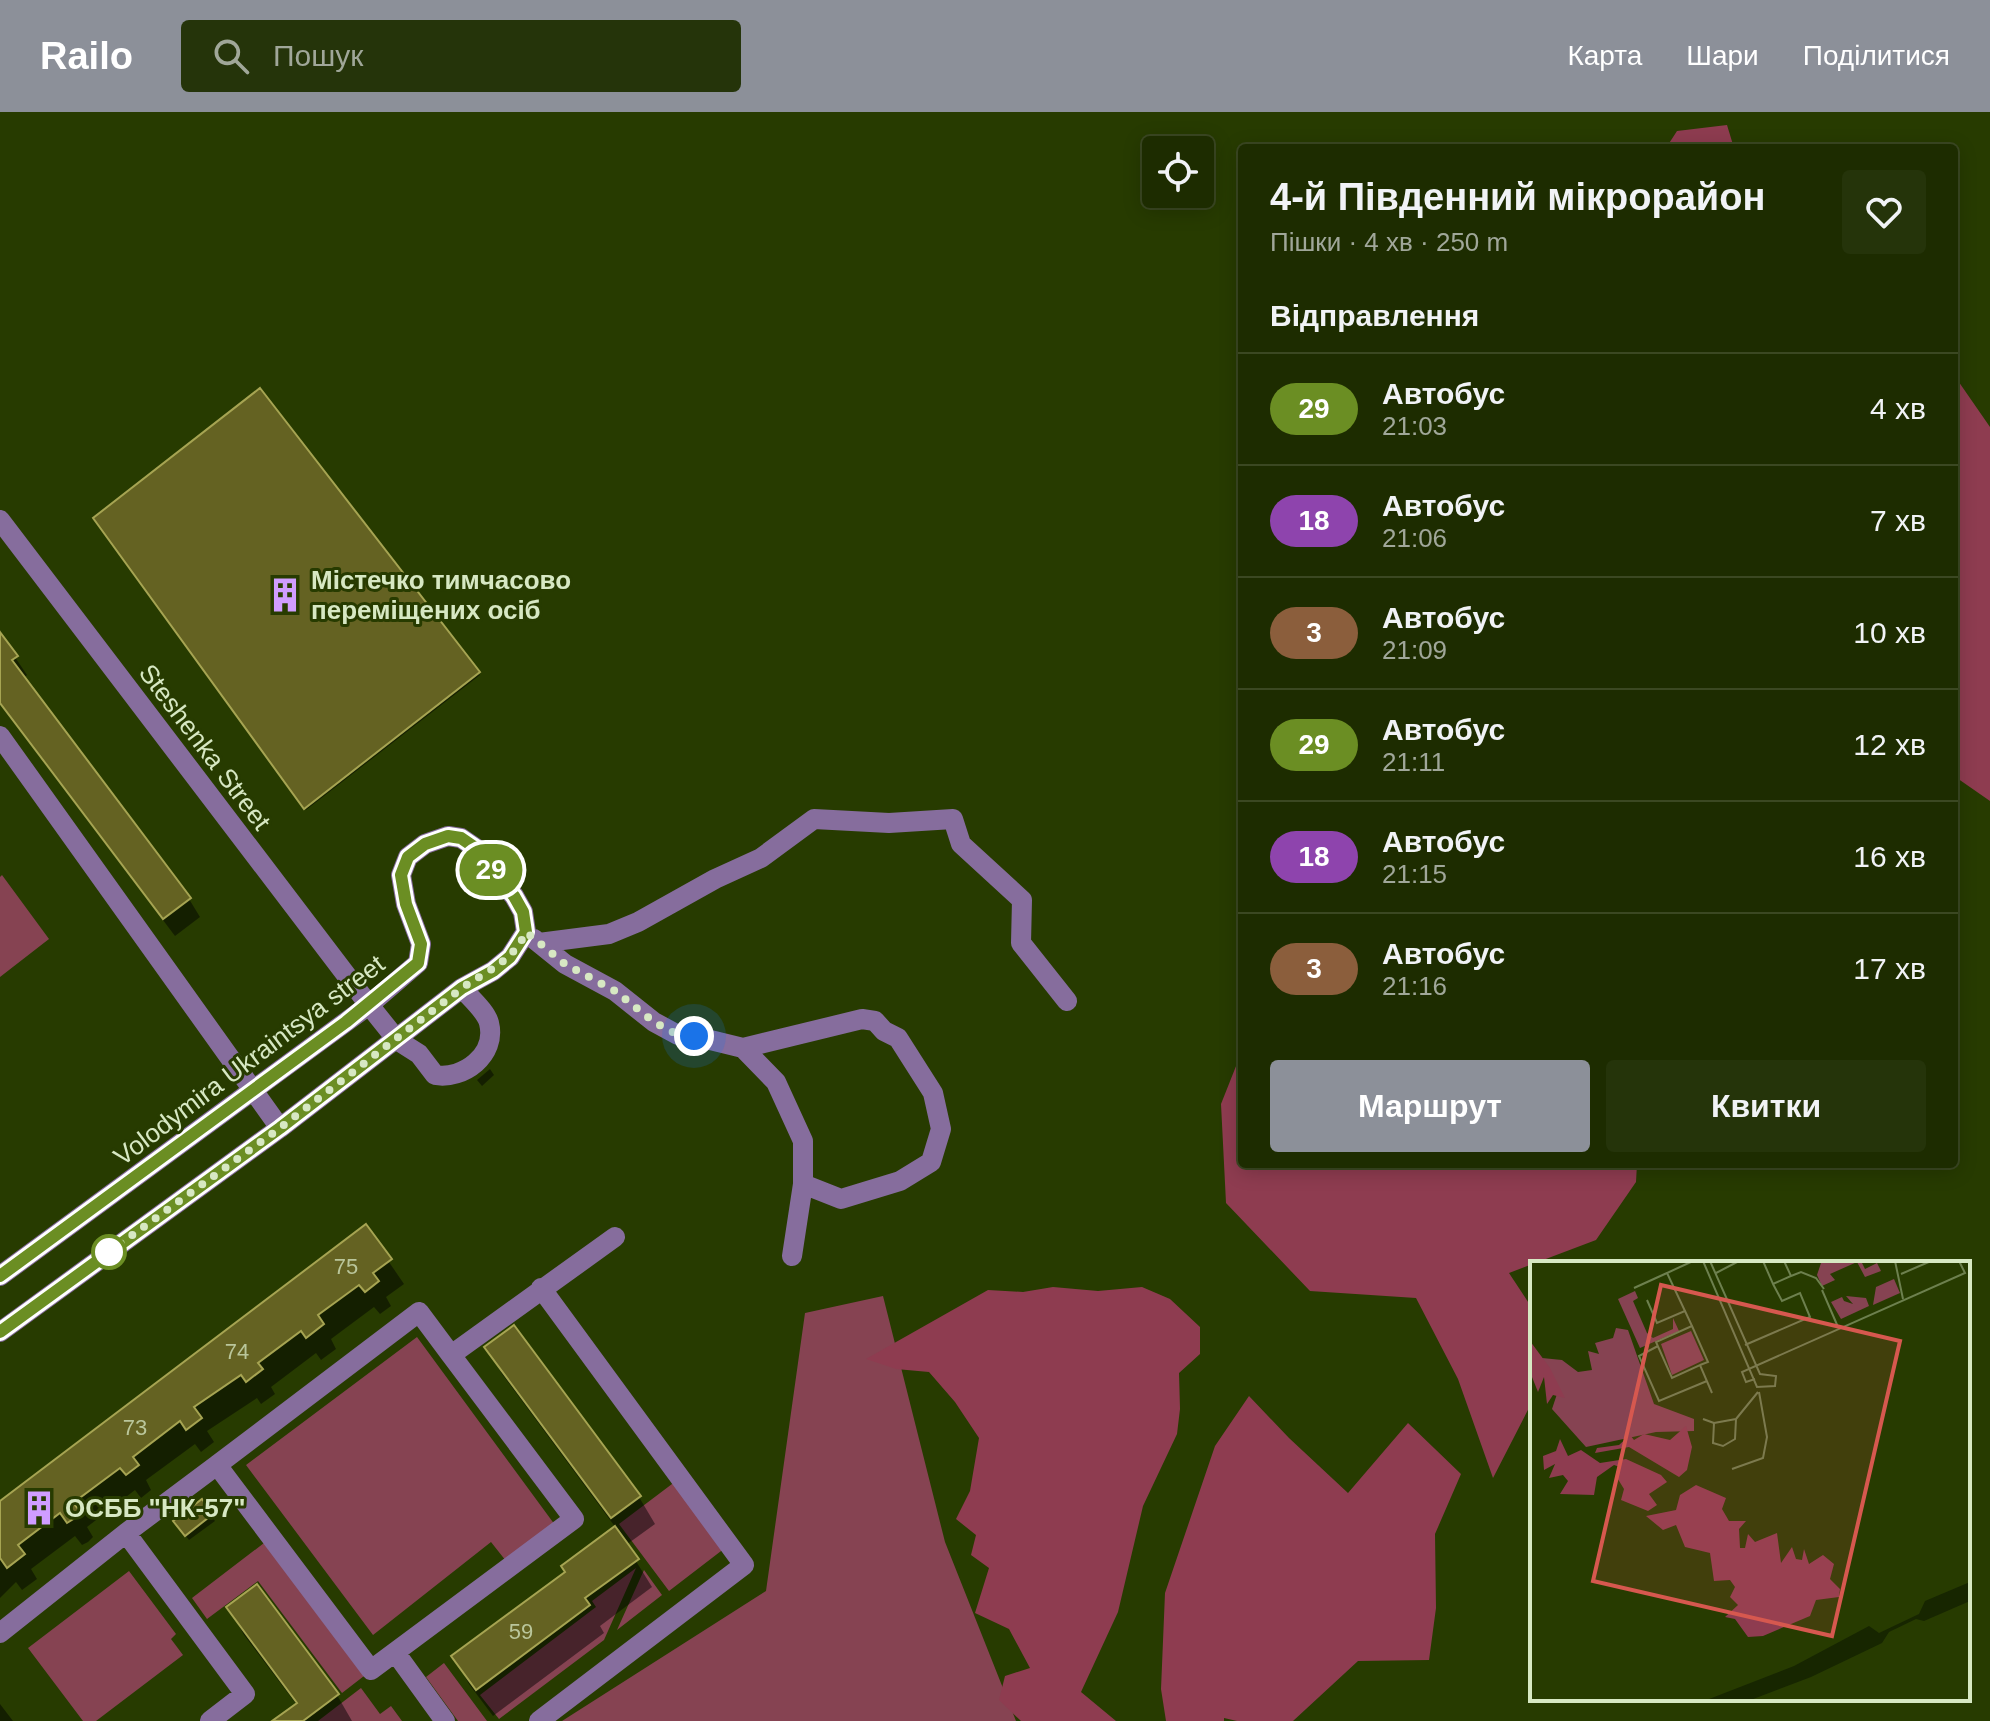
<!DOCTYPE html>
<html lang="uk">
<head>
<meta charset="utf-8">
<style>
	:root { --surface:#1d2c00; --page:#25340a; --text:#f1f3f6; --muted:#a0a799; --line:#3b4822; --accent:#8c9099 }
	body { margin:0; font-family:Helvetica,sans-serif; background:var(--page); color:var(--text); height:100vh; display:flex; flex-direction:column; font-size:30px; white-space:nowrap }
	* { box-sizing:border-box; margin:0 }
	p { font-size:26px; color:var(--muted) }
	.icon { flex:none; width:44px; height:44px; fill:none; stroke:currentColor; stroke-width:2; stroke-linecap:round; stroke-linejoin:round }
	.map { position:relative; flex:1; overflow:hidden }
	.side { position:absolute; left:1238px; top:32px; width:720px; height:1024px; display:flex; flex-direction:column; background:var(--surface); border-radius:8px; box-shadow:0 4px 20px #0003,0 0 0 2px var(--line) }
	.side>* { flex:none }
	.badge { padding:0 16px; border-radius:26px; font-size:28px; line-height:52px }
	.fabs { position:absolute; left:1142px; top:24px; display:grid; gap:16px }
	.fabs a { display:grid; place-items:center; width:72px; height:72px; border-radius:8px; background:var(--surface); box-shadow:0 4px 20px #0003,0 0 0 2px var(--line); font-size:40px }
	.you { position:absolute; width:40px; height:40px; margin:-20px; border:6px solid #fff; border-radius:50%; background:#1a73e8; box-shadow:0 0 0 12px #1a73e833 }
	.map>.badge { position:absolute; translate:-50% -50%; box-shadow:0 0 0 4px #fff }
	h2 { padding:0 32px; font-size:30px; line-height:72px }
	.round { display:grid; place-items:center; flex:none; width:84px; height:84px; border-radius:8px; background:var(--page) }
	.headline { display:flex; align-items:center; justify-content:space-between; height:136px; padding:0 32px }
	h1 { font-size:38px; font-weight:800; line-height:60px }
	.action { display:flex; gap:16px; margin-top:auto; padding:16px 32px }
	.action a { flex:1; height:92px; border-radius:8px; background:var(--accent); color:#fff; font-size:32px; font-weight:800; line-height:92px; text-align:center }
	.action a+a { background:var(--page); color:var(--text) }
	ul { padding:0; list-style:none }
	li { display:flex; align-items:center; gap:24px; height:112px; padding:0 32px; border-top:2px solid var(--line) }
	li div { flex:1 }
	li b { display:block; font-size:30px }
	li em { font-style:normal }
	li .badge { min-width:88px; font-weight:700; text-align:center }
	header { display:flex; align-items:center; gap:48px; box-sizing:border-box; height:112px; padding:0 40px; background:var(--accent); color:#fff }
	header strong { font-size:38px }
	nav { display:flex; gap:44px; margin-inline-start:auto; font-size:28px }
	.search { width:560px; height:72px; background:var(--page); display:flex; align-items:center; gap:20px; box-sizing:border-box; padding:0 28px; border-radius:8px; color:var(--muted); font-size:30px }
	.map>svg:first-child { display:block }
	.green { fill:#864352 }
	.forest { fill:#8e3c50 }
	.shadow { fill:#0007 }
	.building { fill:#646222; stroke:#a6a452; stroke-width:2 }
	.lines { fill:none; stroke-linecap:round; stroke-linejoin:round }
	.minor { stroke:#866d9d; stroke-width:20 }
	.line-casing { stroke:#fff; stroke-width:18 }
	.line { stroke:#6b8e23; stroke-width:12 }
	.walk { stroke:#d7e8c3; stroke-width:8; stroke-dasharray:0 14.4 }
	.stop-dot { fill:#fff; stroke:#6b8e23; stroke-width:4 }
	.labels { text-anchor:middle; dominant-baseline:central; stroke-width:6; stroke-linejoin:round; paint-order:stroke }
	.number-label { font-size:22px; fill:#bac69b }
	.poi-label { font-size:26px; font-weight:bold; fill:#d7e8c3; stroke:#273b00; text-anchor:start }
	.street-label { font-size:26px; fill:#d7e8c3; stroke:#273b00 }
	.inset-road { fill:none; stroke:#6d804e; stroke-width:2 }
	.view { fill:#d6584f; fill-opacity:0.15; stroke:#d6584f; stroke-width:4 }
	.inset-edge { fill:none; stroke:#d7e8c3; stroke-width:4 }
</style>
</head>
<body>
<header>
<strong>Railo</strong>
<div class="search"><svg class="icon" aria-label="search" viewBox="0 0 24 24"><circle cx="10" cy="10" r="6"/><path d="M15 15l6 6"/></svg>Пошук</div>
<nav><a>Карта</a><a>Шари</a><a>Поділитися</a></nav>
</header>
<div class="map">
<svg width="1990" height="1609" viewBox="0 0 1990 1609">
	<rect width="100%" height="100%" fill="#273b00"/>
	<path class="green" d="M2,763L49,827L0,865V765Z
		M883,1184L945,1430L1016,1609H562L766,1479L805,1201Z
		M417,1225L555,1413L506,1449L491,1430L373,1523L246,1353Z
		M676,1369L725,1436L669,1479L619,1412Z
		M264,1431L364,1564L342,1581L258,1469L207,1507L192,1486Z
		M636,1456L604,1528L499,1607L480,1583L596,1495L592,1489Z
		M644,1458L662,1483L617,1518Z
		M129,1459L176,1522L171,1527L183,1543L96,1609H83L28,1536Z
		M444,1551L487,1609H458L426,1565Z
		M361,1576L380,1602L391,1594L402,1609H318Z"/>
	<path class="forest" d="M1727,13L1734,36H1666L1677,19Z
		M1954,263L1990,315V689L1954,664Z
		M1242,939V1052H1637L1636,1070L1596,1128L1509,1161L1532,1196V1290L1493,1366L1458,1267L1416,1186L1310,1179L1226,1091L1221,992Z
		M1053,1175L1098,1179L1142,1175L1170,1187L1200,1215V1242L1179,1261L1180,1297L1177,1322L1143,1394L1118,1500L1081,1580L1116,1609H1021L999,1588L1005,1564L1030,1556L1009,1517L975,1501L989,1456L971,1443L976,1423L956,1407L970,1379L979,1326L955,1290L929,1260L896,1257L866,1247L988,1178L1023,1180Z
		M1249,1284L1289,1326L1348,1381L1408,1311L1461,1362L1435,1422L1436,1496L1429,1548L1358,1549L1293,1609H1237L1224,1606V1609H1166L1161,1577L1165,1481L1215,1334Z"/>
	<path class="shadow" d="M260,279L480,563L306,698L96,406Z
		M0,523L27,563L23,566L189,787L200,805L175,824L0,592Z
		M490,957L494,963L482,974L477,968Z
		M365,1115L404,1172L386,1185L391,1194L380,1202L374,1195L331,1227L336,1237L321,1248L316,1241L271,1275L275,1282L261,1292L257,1286L207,1319L214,1330L201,1340L195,1332L146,1368L151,1378L141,1386L135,1378L87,1415L93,1425L88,1430L82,1433L75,1424L31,1457L37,1467L22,1478L16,1470L0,1486V1391Z
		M514,1216L639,1385L655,1412L626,1433L652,1475L600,1514L604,1521L493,1604L469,1572L454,1545L567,1460L616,1416L502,1262L487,1236Z
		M201,1390L215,1409L189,1428L178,1414Z
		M256,1475L337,1583L352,1609H276L297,1593L244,1523L229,1496Z
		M0,1592L13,1609H0Z"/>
	<path class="building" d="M260,276L480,560L304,697L93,406Z
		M0,520L18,544L12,548L191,786L163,807L0,591Z
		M366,1112L392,1147L373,1161L379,1169L365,1180L359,1173L318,1203L324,1212L306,1226L301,1219L258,1251L263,1257L246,1270L241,1263L194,1295L202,1306L186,1318L180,1309L133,1345L139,1353L126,1363L120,1356L73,1391L81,1400L75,1406L67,1411L60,1401L18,1433L25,1442L7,1456L0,1446V1389Z
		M514,1213L641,1384L611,1406L484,1235Z
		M202,1387L213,1402L185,1424L173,1409Z
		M615,1414L639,1447L585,1486L590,1493L476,1578L451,1544L565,1460L561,1454Z
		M257,1472L339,1582L303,1609H272L297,1591L226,1495Z"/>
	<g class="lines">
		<path class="minor" d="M0,408L369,893L397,928L419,942L435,963C463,968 497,943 489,911C486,899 470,886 462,876
			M0,624L280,1016
			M534,827L565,852L615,879L654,910L678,923L694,924L743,936
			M539,831L609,822L638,810L715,767L761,746L814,707L889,711L953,707L961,732L1022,788L1021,831L1067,889
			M792,1144L803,1072L841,1087L900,1069L931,1050L941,1017L933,981L898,926L884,919L875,909L862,907L743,936L776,970L803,1029V1072
			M0,1164L369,893L418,851L421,832L406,792L401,763L408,745L425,732L448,724L461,726L477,737L489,756L514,784L523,800L526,820L510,845L493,859L462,876L280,1016L0,1220
			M217,1353L419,1200L451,1243
			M126,1421L217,1353L371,1558L574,1407L451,1243L615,1125
			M0,1521L126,1421L245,1582L210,1609
			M395,1540L445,1609
			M539,1609L744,1453L541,1176"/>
	</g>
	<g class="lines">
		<g class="line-casing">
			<path id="line" d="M0,1164L346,910L418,851L421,832L406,792L401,763L408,745L425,732L448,724L461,726L477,737L489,756L514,784L523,800L526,820L510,845L493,859L462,876L280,1016L0,1220"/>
		</g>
		<use href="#line" class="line"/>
		<path class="walk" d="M109,1140L280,1016L462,876C488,858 512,850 526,820L565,852L615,879L654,910L678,923L694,924"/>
	</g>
	<defs>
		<g id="building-bare" transform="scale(2.76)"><path d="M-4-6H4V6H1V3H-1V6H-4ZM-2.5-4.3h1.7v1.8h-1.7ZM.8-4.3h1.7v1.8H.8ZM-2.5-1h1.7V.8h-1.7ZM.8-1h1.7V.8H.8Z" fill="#d09dff" stroke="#273b00" stroke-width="2.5" paint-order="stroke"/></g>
	</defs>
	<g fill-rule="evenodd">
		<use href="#building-bare" x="285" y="483"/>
		<use href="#building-bare" x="39" y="1396"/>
	</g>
	<circle class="stop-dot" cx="109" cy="1140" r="16"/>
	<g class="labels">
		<g class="number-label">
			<text x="346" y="1154">75</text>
			<text x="237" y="1239">74</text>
			<text x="135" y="1315">73</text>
			<text x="521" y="1519">59</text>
		</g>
		<g class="poi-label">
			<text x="311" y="468">Містечко тимчасово<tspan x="311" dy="30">переміщених осіб</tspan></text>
			<text x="65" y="1396">ОСББ "НК-57"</text>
		</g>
		<g class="street-label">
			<text transform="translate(205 635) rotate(53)">Steshenka Street</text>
			<text transform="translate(249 948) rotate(-37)">Volodymira Ukraintsya street</text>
		</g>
	</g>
	<g transform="translate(1530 1149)">
		<rect width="440" height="440" fill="#273b00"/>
		<path d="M320,0H331L335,8L347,2L351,10L335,16L327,1L300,13L305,19L292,25L287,14L291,2ZM364,18L370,32L343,44L346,26ZM105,30L108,37L103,40L117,72L123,77L143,68V57L149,70L110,87L88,38ZM316,35L336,37L339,45L311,58L301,41L312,36L314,40L323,43ZM86,67L98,69L124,143L164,158V170L126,171L56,186L22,148L29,127L12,97L32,99L48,111L62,109L58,90L69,93L65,82L83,77ZM161,70L174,99L142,114L131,83Z" fill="#864352"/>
		<path d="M0,80L20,107L35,137L23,134L17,143L14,116L8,131L0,111ZM156,165L162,186L157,209L149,216L99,186L65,192L67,187L89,184L100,174L104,179L114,173L140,179ZM30,178L38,195L51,189L70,202L96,198L131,214L137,221L119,233L127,244L118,250L91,239L94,228L86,215L90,206L84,204L67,216L64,234L30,233L38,220L33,214L19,217L25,203L14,209L13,195L26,190ZM166,224L196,237L192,248L199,260H216L209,268L210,287H215L218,273L225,281L247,272L251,302L262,286L266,298L272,299L274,288L279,303L293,294L304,303L300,318L310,328L309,336L286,339L280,355L233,375L218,376L205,358L195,356L208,344L200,336L205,326L200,319L184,320L180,292L155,286L146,264L133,269L116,255L146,249L150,234Z" fill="#8e3c50"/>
		<path d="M440,321V340L394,360L386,358L359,371L352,382L281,416L218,440H159H174L264,405L339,365L349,372L389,353L395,340Z" fill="#172600"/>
		<path class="inset-road" d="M173,0L227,126L245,125L246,115L230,113L180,0M233,0L243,23L261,15L254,0M365,0L373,38M186,12L209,0M371,13L401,0M261,15L271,11L286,17L294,28M104,27L137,12M292,29L308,66M117,39L127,62L155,50L137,12L163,0M155,50L162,65L126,81L142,117L170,104L182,132M162,65L178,101L170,104M215,84L280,56L270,32L252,40L243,23M128,85L109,95L129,140L177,120M225,118L216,121L212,111L435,12L429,0M173,158L184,162L183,182L193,185L205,178L206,158L184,162M206,158L228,131M202,208L233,197L237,176L229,131"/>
		<path class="view" d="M131,24L370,80L302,375L63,320Z"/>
		<rect width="440" height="440" class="inset-edge"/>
	</g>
</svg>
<div class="fabs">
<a><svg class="icon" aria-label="locate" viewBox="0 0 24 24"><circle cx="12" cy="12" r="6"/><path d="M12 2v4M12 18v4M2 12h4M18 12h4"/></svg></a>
</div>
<div class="you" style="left:694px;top:924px"></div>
<b class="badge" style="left:491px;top:758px;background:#6b8e23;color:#fff">29</b>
<section class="side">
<div class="headline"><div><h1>4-й Південний мікрорайон</h1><p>Пішки · 4 хв · 250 m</p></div><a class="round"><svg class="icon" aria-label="heart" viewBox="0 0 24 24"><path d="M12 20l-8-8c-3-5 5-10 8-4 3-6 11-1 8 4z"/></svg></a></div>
<h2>Відправлення</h2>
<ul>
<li><span class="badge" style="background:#6b8e23;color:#fff">29</span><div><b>Автобус</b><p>21:03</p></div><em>4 хв</em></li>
<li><span class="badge" style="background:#8e44ad;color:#fff">18</span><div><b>Автобус</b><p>21:06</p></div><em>7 хв</em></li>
<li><span class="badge" style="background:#8b5e3c;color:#fff">3</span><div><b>Автобус</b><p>21:09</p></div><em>10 хв</em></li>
<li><span class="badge" style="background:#6b8e23;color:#fff">29</span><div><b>Автобус</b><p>21:11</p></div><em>12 хв</em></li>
<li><span class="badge" style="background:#8e44ad;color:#fff">18</span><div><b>Автобус</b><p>21:15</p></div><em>16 хв</em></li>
<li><span class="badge" style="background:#8b5e3c;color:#fff">3</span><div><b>Автобус</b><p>21:16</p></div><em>17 хв</em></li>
</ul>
<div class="action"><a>Маршрут</a><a>Квитки</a></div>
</section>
</div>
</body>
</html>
